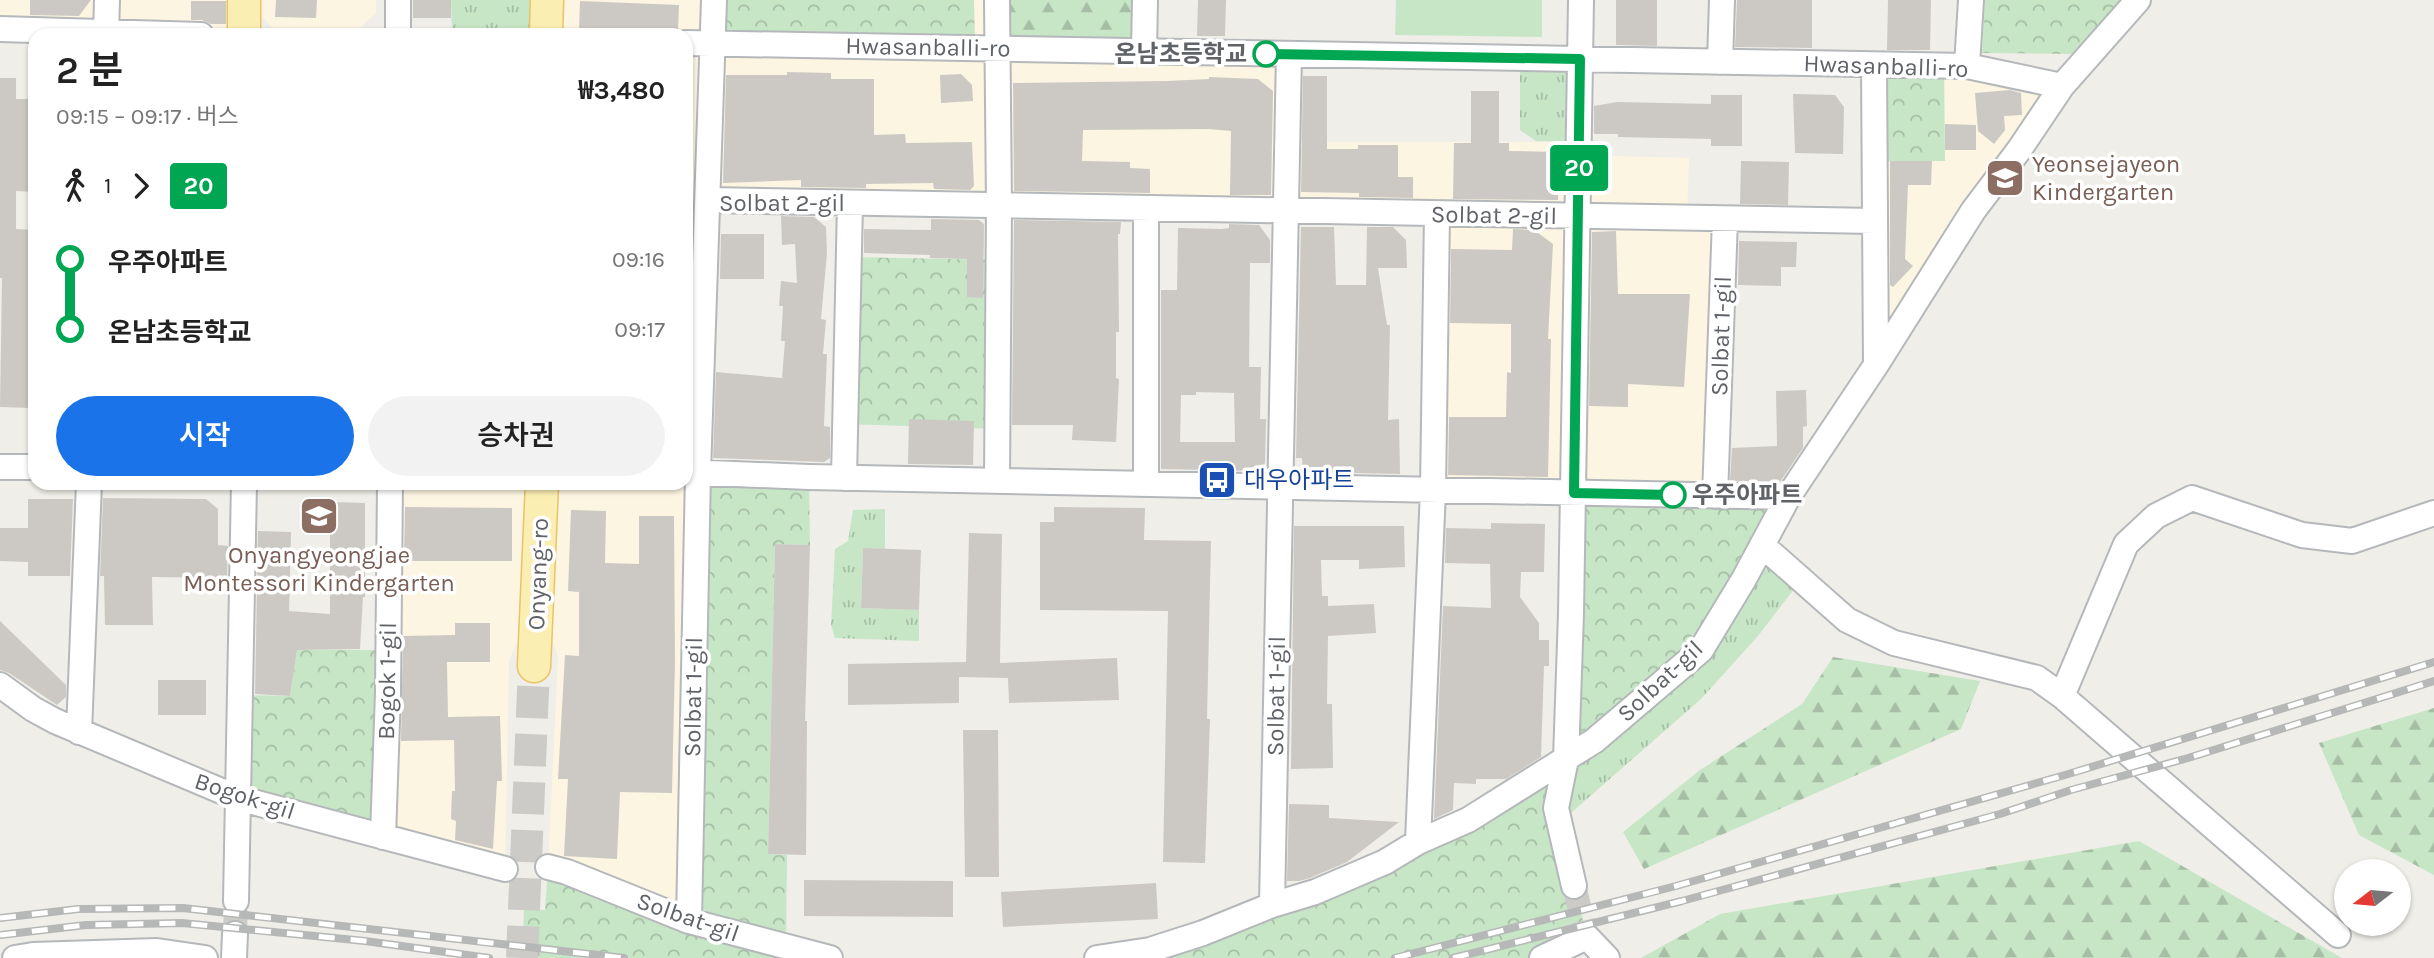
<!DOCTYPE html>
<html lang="ko">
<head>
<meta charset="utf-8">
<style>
	:root { --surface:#fff; --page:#f2f2f2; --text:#222; --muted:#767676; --accent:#1a73e8 }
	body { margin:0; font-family:Karla,"Noto Sans KR",sans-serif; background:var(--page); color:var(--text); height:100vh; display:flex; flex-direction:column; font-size:26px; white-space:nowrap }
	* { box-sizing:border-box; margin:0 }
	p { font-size:23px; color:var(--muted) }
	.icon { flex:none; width:38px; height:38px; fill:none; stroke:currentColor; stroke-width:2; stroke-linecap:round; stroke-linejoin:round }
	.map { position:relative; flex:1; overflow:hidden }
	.drawer { position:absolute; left:28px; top:28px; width:665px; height:462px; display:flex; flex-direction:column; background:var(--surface); border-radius:21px; box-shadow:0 2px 5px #0004 }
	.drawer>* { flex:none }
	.badge { padding:0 14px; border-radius:5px; font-size:24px; line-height:46px }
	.needle { width:46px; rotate:254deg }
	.controls { position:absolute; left:2334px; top:859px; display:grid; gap:14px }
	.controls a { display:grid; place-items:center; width:77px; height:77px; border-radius:50%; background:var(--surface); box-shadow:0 2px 5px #0004; font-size:35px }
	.map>.badge { position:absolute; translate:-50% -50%; box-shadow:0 0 0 4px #fff }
	.legs { display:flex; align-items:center; gap:10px; height:77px; padding:0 28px; font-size:23px }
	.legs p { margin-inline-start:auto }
	.head { display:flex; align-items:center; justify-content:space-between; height:119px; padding:0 28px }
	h1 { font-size:38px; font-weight:600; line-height:52px }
	.cta { display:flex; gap:14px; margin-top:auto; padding:14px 28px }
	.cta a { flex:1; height:80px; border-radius:42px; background:var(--accent); color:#fff; font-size:28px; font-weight:600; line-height:80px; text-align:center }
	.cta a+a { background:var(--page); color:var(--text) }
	ul { padding:0 28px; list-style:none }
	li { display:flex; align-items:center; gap:24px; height:70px; font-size:26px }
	li i { display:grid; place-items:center; width:10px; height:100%; margin:0 9px; background:currentColor }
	li i::after { content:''; width:18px; height:18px; margin:-9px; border:5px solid; border-radius:50%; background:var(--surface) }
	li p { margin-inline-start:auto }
	li:first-child i { background:linear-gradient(#0000 50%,currentColor 0) }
	li:last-child i { background:linear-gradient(currentColor 50%,#0000 0) }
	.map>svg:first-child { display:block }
	.commercial { fill:#fcf5e1 }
	.grass { fill:url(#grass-tufts) }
	.forest { fill:url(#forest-firs) }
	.park { fill:url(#park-crowns) }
	.pitch { fill:#c7e6c6 }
	.building { fill:#ccc9c4; fill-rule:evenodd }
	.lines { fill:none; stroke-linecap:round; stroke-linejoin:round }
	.minor-tunnel { stroke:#cccbc8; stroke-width:24; stroke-dasharray:24 12; stroke-linecap:butt }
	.major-tunnel { stroke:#cccbc8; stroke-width:32; stroke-dasharray:32 16; stroke-linecap:butt }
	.minor-casing { stroke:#b5b8bb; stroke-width:28 }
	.major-casing { stroke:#eac367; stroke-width:35 }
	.minor { stroke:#fff; stroke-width:24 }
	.major { stroke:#fbeeb2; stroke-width:32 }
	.rail-casing { stroke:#b6b7b7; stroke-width:8 }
	.rail { stroke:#fff; stroke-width:5; stroke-dasharray:16; stroke-linecap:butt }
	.line-1-casing { stroke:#fff; stroke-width:16 }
	.line-1 { stroke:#00a651; stroke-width:10 }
	.stop-1-dot { fill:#fff; stroke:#00a651; stroke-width:3.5 }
	.labels { text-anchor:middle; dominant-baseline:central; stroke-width:7; stroke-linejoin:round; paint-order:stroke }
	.street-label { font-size:24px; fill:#5f6367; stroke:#fff }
	.stop-label { font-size:24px; font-weight:bold; fill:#5f6367; stroke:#fff; text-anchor:end }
	.education-label { font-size:24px; fill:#785e54; stroke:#fff; text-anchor:start }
	.transit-label { font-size:24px; fill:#164399; stroke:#fff; text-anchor:start }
</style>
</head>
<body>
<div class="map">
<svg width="2434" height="958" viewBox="0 0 2434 958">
	<defs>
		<pattern id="grass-tufts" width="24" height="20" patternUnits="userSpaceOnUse" patternTransform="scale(1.75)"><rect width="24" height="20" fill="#c7e6c6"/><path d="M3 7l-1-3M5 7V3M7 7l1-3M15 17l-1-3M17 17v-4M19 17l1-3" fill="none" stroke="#a5bea5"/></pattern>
		<pattern id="forest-firs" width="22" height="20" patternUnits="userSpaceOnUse" patternTransform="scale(1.75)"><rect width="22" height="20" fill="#c7e6c6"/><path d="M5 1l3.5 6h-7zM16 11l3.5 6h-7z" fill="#a5bea5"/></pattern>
		<pattern id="park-crowns" width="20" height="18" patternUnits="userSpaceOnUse" patternTransform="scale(1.75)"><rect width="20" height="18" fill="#c7e6c6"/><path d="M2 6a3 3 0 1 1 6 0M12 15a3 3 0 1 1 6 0" fill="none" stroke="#a5bea5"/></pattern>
	</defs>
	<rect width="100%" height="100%" fill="#f0eee8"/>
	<path class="commercial" d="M0,0H243L244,35L0,29Z
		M253,0H376V13L357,31L273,28L253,7Z
		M547,0H1144V51L1289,54L1288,142H1579V155L1689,158L1687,218L1725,219L1715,496L1433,490L1437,214L708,200L689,921L548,867L558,657L537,598L509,660L505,869L383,837L390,483H686V35H546Z
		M1944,66L2062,86L1876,365L1875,162L1945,161Z"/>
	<path class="grass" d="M451,0H547L546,35H452Z
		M1520,58L1580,59L1579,142L1536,141L1520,130Z
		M885,509V549L863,548L861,608L919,610V641L835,638L831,625L835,549L848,541L853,510Z
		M1762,545L1801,580L1758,636L1701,699L1563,820L1566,759Z"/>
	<path class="forest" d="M1000,0H1145L1144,51L1000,46Z
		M1833,657L1980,681L1961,729L1644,869L1623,832L1700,770L1802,704Z
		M2434,708V875L2359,835L2319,743Z
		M2139,841L2342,958H1641L1720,914Z"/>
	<path class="park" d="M719,0H974L975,42L718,37Z
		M1985,0H2121L2072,54L1982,53Z
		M1875,66H1944L1945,161H1876Z
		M849,257L999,260L998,429L845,424Z
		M698,472L809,477L810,545L775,544L768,854L787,855L786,947L830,958H522L524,910H545L548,867L688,921Z
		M1574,493L1788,497L1701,650L1566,759L1556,808L1587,937L1540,951L1529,958H1097L1272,905L1566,759Z
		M297,650H388L383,837L238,798L240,695L290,696Z"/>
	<path class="pitch" d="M1396,0H1542V37L1395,35Z"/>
	<path class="building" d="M30,0H91L79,16L30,15Z
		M276,0H317L316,18L275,17Z
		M413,0H451V18H413Z
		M1198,0H1226L1225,36H1197Z
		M1616,0H1657V46L1616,45Z
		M1737,0H1812V48L1735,47Z
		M1888,0H1931L1930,50H1887Z
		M191,1H226V24H211L202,20H191Z
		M580,1L679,5L678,31L674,35L579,31Z
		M787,72L831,73V79H874V135L905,134L906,143L972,142L974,186L970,190L934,189L933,183L866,184V188L801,187V180L723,183L726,75H787Z
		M961,74L972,85L973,101L941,103L940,75Z
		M1303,76H1327V149H1358V145H1398V177H1413V198L1359,197V193L1301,192Z
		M1209,77L1258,79L1273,91L1271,195H1230L1231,131L1208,129L1083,130L1082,161L1130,162V168L1150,169V193L1014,191L1013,83L1167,81L1209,79Z
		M0,78H16V99H35V192L16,191V229L35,230L30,408L0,407L2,278H0Z
		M2010,90L2021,93L2022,115L2004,116L2005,130L1994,144L1978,131L1975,93Z
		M1471,91H1499V143H1509V151L1559,152L1558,200L1453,199L1454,143H1471Z
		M1793,94L1835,95L1844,107L1843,154L1795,153Z
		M1711,95H1742V146H1711V139L1618,137V134H1594V106L1617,102L1711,104Z
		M1945,124L1976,125V150H1945Z
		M1741,161L1789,162L1788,205L1740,204Z
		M1890,161H1932L1931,185H1908L1905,259L1913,266L1893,287L1890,285Z
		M781,216L814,217L826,227L827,253L821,319L826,320L823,354H827L824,426L830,427V458L824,462L713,458L716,372L782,378L785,341H781L783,306H779L781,281L797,283L795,244L782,245Z
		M931,219L979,220L984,224L983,298L967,297V259L930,258V255L864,253V229L931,230Z
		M1014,220L1121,222L1120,234H1118L1119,332H1116V378L1119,379L1116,442L1072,440L1073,425H1012Z
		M1229,224L1259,225L1270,240V263H1250L1249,367H1261L1260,419H1266L1265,463L1258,471L1161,469V290H1177L1178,228L1221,229L1229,228ZM1196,392L1234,393L1235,442H1180L1181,395H1196Z
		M1301,227H1334L1336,285H1366L1367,227H1393L1406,240L1407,268H1378L1387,325H1390L1388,420L1399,419L1400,474L1303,472L1302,458H1296Z
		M1513,229L1534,230L1553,244L1548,339H1551L1548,477L1448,475L1449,417H1506L1507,372L1511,373V324L1450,323L1451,249L1512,250Z
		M1616,231L1618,294H1690L1684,387L1628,384V407L1589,406L1592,232Z
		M721,234H764V279H720Z
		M1739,241L1797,242L1796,267H1781V286L1738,285Z
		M1806,390L1807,426L1803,427V448L1780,482L1730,481L1732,448L1777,446L1776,391Z
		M909,419L974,421L973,465L908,464Z
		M103,498L206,499L218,509V545L228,546L227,578L152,577L153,625H105L104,576H100Z
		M28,499H73L70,576H28V562L0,561V528H28Z
		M330,502L365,503V597H363L360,649L297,650L290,696L255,694L258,531L291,532L289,611L330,614Z
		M405,507L512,508V561H404Z
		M1054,507L1145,508L1144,540L1211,541L1207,719H1210L1205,863L1163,862L1168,611L1040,610V522H1054Z
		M571,510L606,511L605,563L639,564V516H674L675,661L672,793L620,792L617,859L564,856L568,779H558L565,655L579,656V592L568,591Z
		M1491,523L1545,524L1544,572H1521L1520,597L1539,623V640H1549V666H1544L1541,757L1506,779H1476V784L1454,783L1453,810L1434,819L1443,606L1491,608L1490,564L1445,563L1446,528L1491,529Z
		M1294,526H1404L1405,567L1359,569V560H1321L1322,596H1328V606L1374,604L1376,633L1328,636L1327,704H1332L1333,768L1291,769Z
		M969,533L1002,534L1000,663L1117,658L1119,700L1009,703L1008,678L959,677V703L848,705V664L966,662Z
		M775,544L810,545L805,721H807L806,855L768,854Z
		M863,548L921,550L919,610L861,608Z
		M0,621L66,685V697L57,705L9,673L0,670Z
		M455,623H490V662H447L448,717L500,716L502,781H497L493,849L455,840L456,821L451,819L452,791H455L454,740L401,741L403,636L455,635Z
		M158,680H206V715H158Z
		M963,730H998L999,877H965Z
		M1289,804L1329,805V818L1399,822L1347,862L1310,878L1299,881H1287Z
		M804,880L953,881V917L804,916Z
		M1156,883L1158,919L1003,927L1001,892Z"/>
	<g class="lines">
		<path class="minor-tunnel" d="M1574,886L1587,937
			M235,934L236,901"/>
		<path class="major-tunnel" d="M522,958L534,666"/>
		<g class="minor-casing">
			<path id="minor" d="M997,0L999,205L997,481
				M0,29L201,35
				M106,35L107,0
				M398,35V0
				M686,43L1967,66L2062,86
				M1144,51L1145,0
				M1720,62L1722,0
				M1874,65L1876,364
				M1967,66L1971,0
				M708,200L1875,221
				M0,467H35
				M686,472L809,477L1788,497
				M844,478L850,203
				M1146,484V208
				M1715,496L1725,219
				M1762,545L1847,620L1894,643L2037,678L2062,696L2338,935
				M0,685L33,709L55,721L238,798L505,869
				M2062,696L2126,544L2156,516L2192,498L2302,535L2352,541L2434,513
				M79,732L89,483
				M383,837L388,692L390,483
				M1418,842L1433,490L1437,214
				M548,867L567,872L689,921L830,958
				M1574,886L1556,808L1566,759L1571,613L1581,0
				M236,901L244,483
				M1272,905L1289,54
				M689,921L698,472L714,0
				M15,958L33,955L157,951L205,958
				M234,958L235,934
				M1097,958L1150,950L1203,933L1272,905L1315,892L1385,862L1418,842L1468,820L1594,741L1701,650L1744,579L1788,497L1876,365L1973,211L2019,150L2062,86L2138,0
				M1542,958L1587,937L1607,958"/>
		</g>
		<g class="major-casing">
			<path id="major" d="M244,35V0
				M546,35L547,0
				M534,666L542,483"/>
		</g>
		<use href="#minor" class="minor"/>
		<use href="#major" class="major"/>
		<g class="rail-casing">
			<path id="rail" d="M0,918L78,909L183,908L624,958
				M0,935L86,925L182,923L365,941L489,958
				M1395,958L1676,886L2065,775L2434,662
				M1453,958L1682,901L2000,814L2071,790L2188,758L2434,681"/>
		</g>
		<use href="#rail" class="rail"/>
	</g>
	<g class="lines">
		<g class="line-1-casing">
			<path id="line-1" d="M1266,54L1580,59L1574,493L1673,495"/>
		</g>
		<use href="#line-1" class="line-1"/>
	</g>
	<defs>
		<g id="school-square" transform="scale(2.0125)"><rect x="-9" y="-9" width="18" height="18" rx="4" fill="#8d6e63" stroke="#fff"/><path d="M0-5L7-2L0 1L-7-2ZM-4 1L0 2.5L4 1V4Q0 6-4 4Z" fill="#fff"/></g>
		<g id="bus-square" transform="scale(2.0125)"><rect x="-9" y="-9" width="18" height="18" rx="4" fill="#1a4fb4" stroke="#fff"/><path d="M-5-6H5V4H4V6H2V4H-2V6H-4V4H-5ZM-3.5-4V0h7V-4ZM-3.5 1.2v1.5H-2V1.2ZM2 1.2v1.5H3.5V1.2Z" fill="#fff"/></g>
	</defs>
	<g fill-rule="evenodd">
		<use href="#school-square" x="2005" y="178"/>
		<use href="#bus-square" x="1217" y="480"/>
		<use href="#school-square" x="319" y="516"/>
	</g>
	<g class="stop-1-dot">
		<circle cx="1266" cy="54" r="12"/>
		<circle cx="1673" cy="495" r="12"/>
	</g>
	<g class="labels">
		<g class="street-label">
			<text transform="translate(928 47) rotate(1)">Hwasanballi-ro</text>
			<text transform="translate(1886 66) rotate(2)">Hwasanballi-ro</text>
			<text x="782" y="203">Solbat 2-gil</text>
			<text transform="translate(1494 215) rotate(1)">Solbat 2-gil</text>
			<text transform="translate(1721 336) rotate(-88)">Solbat 1-gil</text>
			<text transform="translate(538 574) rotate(-88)">Onyang-ro</text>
			<text transform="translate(387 681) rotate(-89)">Bogok 1-gil</text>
			<text transform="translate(1660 681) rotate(-43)">Solbat-gil</text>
			<text transform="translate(1276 696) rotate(-89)">Solbat 1-gil</text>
			<text transform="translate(693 697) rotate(-89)">Solbat 1-gil</text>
			<text transform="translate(245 796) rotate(18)">Bogok-gil</text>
			<text transform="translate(688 917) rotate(19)">Solbat-gil</text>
		</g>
		<g class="stop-label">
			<text x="1247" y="54">온남초등학교</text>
			<text x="1692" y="495" text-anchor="start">우주아파트</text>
		</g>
		<g class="education-label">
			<text x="2032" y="164">Yeonsejayeon<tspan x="2032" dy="28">Kindergarten</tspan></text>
			<text x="319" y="555" text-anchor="middle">Onyangyeongjae<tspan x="319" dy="28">Montessori Kindergarten</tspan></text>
		</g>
		<g class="transit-label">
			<text x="1244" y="480">대우아파트</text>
		</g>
	</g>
</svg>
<div class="controls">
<a><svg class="needle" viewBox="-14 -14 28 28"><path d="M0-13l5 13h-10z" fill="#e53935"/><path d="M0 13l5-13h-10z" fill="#767676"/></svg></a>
</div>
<b class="badge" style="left:1579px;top:168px;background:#00a651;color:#fff">20</b>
<section class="drawer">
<div class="head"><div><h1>2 분</h1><p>09:15 – 09:17 · 버스</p></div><b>₩3,480</b></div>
<div class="legs"><svg class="icon" aria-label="walk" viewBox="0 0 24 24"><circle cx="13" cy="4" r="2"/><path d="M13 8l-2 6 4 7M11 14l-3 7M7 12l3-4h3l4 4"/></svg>1<svg class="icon" aria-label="forward" viewBox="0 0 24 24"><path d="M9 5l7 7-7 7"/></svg><b class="badge" style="background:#00a651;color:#fff">20</b></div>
<ul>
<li><i style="color:#00a651"></i><b>우주아파트</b><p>09:16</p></li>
<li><i style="color:#00a651"></i><b>온남초등학교</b><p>09:17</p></li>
</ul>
<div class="cta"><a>시작</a><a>승차권</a></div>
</section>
</div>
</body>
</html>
